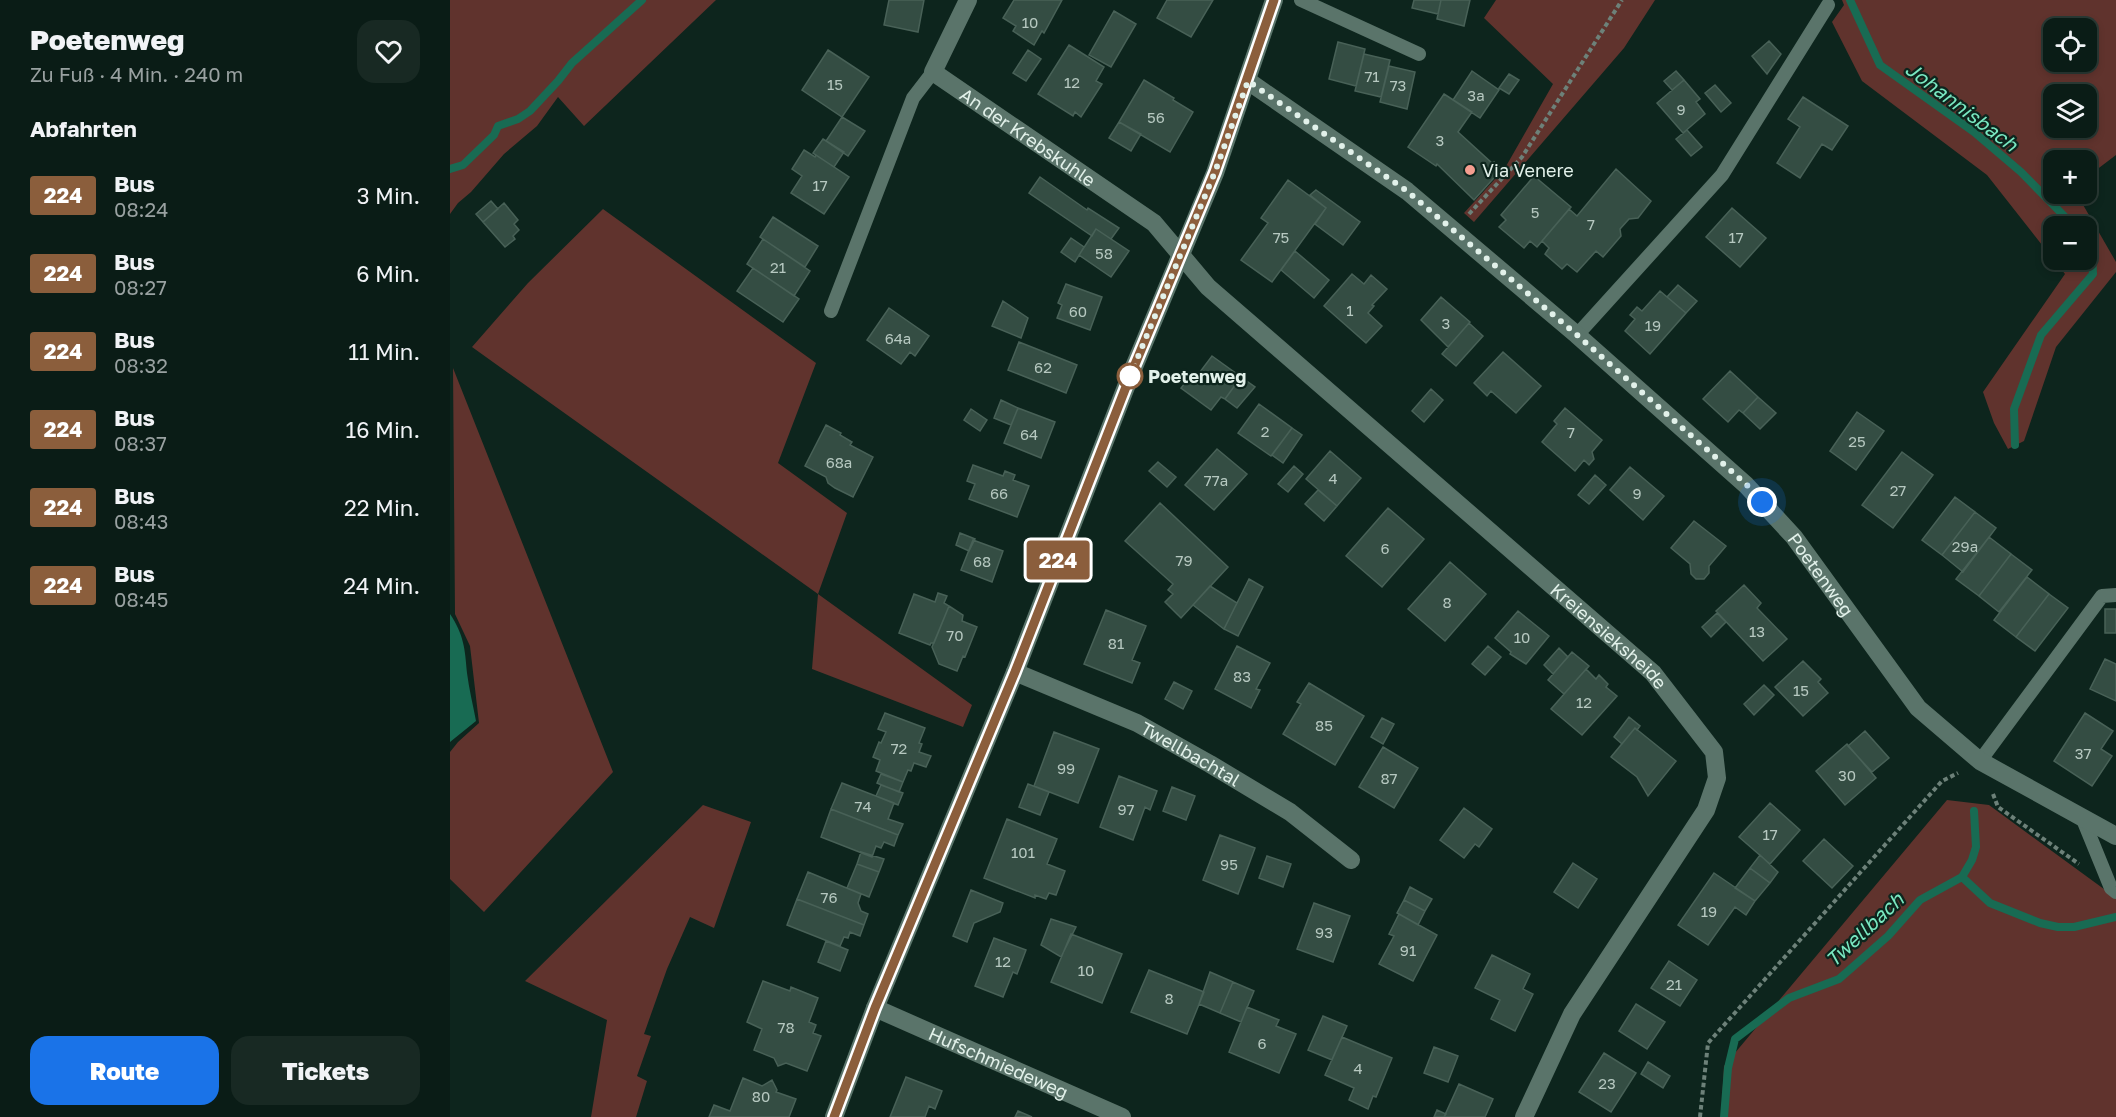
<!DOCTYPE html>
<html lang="de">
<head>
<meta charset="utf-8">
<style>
	:root { --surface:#0a1c16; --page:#182923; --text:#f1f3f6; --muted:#99a1a1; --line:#2a3a35; --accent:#1a73e8 }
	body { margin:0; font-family:"Golos Text",sans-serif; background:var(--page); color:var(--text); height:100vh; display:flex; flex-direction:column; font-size:22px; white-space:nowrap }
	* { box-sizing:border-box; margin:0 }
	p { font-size:20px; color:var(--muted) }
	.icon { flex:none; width:33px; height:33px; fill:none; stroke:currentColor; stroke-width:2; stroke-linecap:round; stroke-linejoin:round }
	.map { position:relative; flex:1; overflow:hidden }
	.side { display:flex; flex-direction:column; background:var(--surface); width:450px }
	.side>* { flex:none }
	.badge { padding:0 12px; border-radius:4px; font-size:21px; line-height:39px }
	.buttons { position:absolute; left:1593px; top:18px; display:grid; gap:12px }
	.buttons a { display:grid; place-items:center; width:54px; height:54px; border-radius:12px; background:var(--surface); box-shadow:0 3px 9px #0003,0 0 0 2px var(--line); font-size:30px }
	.you { position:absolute; width:30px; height:30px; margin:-15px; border:4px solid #fff; border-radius:50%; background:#1a73e8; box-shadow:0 0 0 9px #1a73e833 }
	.map>.badge { position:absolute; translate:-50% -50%; box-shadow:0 0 0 3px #fff }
	h2 { padding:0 30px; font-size:22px; line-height:54px }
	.round { display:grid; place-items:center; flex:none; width:63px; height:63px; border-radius:18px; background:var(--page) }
	.head { display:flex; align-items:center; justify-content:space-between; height:102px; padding:0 30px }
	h1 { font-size:28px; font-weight:800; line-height:45px }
	.cta { display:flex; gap:12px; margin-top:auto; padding:12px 30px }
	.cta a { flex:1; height:69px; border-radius:18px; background:var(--accent); color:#fff; font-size:24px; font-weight:800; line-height:69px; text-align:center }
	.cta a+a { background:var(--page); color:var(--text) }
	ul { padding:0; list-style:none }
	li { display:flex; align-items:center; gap:18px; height:78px; padding:0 30px }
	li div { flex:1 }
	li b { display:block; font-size:22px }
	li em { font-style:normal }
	li .badge { min-width:66px; font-weight:700; text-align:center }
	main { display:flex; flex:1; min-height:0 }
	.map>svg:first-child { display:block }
	.green { fill:#60332d; fill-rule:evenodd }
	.water { fill:#186b53 }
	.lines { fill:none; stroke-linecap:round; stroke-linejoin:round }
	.stream { stroke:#186b53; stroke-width:8 }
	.building { fill:#344d43; stroke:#486157; stroke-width:1.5 }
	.path { stroke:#6d8179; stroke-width:4; stroke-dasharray:4.5 3; stroke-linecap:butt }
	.lane { stroke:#5a746a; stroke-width:14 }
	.street { stroke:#5a746a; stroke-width:18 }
	.secondary { stroke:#5a746a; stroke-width:18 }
	.line-casing { stroke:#fff; stroke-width:14 }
	.line { stroke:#8b5e3c; stroke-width:9 }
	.walk { stroke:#e2f1ea; stroke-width:6; stroke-dasharray:0 10.8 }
	.poi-dot { fill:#f59d8f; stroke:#0d251d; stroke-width:2 }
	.stop-dot { fill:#fff; stroke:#8b5e3c; stroke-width:3 }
	.labels { text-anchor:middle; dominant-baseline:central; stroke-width:4.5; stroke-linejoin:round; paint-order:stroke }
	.number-label { font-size:15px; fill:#b6c8c0 }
	.street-label { font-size:18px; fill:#e2f1ea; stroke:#0d251d }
	.poi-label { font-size:18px; fill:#e2f1ea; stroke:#0d251d; text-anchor:start }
	.stop-label { font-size:18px; font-weight:bold; fill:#e2f1ea; stroke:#0d251d; text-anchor:start }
	.water-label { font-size:20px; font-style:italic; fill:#79e8c1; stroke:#0d251d }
</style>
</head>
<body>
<main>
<section class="side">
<div class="head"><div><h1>Poetenweg</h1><p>Zu Fuß · 4 Min. · 240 m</p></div><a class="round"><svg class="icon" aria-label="heart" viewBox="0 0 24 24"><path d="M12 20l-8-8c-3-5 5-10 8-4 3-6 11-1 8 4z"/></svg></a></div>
<h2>Abfahrten</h2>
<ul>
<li><span class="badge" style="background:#8b5e3c;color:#fff">224</span><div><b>Bus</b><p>08:24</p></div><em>3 Min.</em></li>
<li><span class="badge" style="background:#8b5e3c;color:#fff">224</span><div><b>Bus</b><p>08:27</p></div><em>6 Min.</em></li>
<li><span class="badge" style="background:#8b5e3c;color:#fff">224</span><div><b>Bus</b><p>08:32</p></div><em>11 Min.</em></li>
<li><span class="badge" style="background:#8b5e3c;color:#fff">224</span><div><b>Bus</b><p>08:37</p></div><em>16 Min.</em></li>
<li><span class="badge" style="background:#8b5e3c;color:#fff">224</span><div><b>Bus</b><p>08:43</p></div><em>22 Min.</em></li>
<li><span class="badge" style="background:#8b5e3c;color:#fff">224</span><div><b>Bus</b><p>08:45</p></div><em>24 Min.</em></li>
</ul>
<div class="cta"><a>Route</a><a>Tickets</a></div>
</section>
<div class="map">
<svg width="1666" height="1117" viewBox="0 0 1666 1117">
	<rect width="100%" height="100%" fill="#0d251d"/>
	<path class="green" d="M0,0H266L134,126L108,97L87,126L54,154L21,192L8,203L0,214Z
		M1046,0H1205L1174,48L1024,222L1014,213L1055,168L1103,84L1034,18Z
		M1392,0H1666V155L1637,177L1636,160H1604V194H1620L1632,203L1666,262V272L1606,347L1574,441L1558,449L1544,423L1533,392L1615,274L1604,260H1636V226H1604L1603,259L1537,175L1412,81L1382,22L1394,5ZM1604,28H1636V62H1604ZM1604,94H1636V128H1604Z
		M153,209L366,363L328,463L397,513L368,594L522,705L513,727L362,669L368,594L22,347L78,283Z
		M3,368L163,772L34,912L0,879V752L8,742L29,723L20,646L5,614Z
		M1497,800L1539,805L1658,892L1666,891V1117H1271L1274,1066Z
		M253,805L301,822L264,928L240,917L217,969L194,1034L201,1036L187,1076L197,1081L186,1117H141L157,1020L75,981Z"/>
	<path class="water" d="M0,614C14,635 15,649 17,673C19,689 23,705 26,721L0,742Z"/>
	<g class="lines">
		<path class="stream" d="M1400,0L1430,65L1524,132L1571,172L1624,226
			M0,169L13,165L44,135L48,126L68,119L80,111L108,81L122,63L192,0
			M1565,445L1564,409L1591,335L1643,274L1642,254L1636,244
			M1512,877L1540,903L1590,923L1608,927H1624L1666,917
			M1274,1117L1278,1068L1285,1039L1339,998L1389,979L1438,936L1470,900L1512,877L1522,860L1526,847L1524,811"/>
	</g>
	<path class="building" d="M439,0H474L468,32L434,25Z
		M564,0H612L594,33L592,31L584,45L563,31L566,26L553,18Z
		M717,0H763L741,37L707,18Z
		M964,0H991L988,14L962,8Z
		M991,0H1020L1014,26L987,19Z
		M664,11L686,24L661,67L639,55Z
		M1319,41L1331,54L1317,74L1302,56Z
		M888,42L915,49L906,86L879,79Z
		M619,45L654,67L646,81L652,84L631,117L625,112L623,116L588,94Z
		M378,50L419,77L392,117L352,90Z
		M578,50L591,59L576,81L563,73Z
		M914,54L940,60L931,97L905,91Z
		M939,66L965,72L957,109L930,102Z
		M1022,71L1049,90L1030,118L1003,100Z
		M1226,71L1234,80L1222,90L1214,81Z
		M1059,74L1069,80L1059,94L1049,88Z
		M694,80L724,98L723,100L743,112L720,152L669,122Z
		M1234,80L1250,99L1246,102L1255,114L1233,133L1207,103Z
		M1265,85L1281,103L1271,112L1255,93Z
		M994,94L1022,112L1008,132L1042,163L1044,162L1052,169L1024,200L987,164L986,166L958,147Z
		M1353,97L1398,126L1382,150L1372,144L1350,178L1327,163L1350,127L1338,119Z
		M392,117L415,131L398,156L376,141Z
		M669,122L691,134L681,151L659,138Z
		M1237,130L1252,147L1241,156L1226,139Z
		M373,139L394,152L384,167L363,153Z
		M354,150L365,157L366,155L399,177L374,214L341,193L352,176L342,169Z
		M1166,169L1201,201L1188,218L1179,219L1170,229L1171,236L1153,257L1146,251L1127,272L1117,264L1112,269L1095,254L1099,248L1092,241L1119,209L1127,216Z
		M1084,176L1121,207L1087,247L1080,241L1074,248L1049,227L1056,220L1051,215Z
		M590,177L637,210L638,208L669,228L661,239L646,229L642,236L579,193Z
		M838,180L876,208L822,282L791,260L818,223L811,218Z
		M866,190L910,222L893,245L865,224L876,208L860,195Z
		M41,201L48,209L33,222L26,214Z
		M54,203L68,220L64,224L69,230L63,236L65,239L55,247L33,222Z
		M1282,208L1316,238L1290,267L1256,237Z
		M323,217L368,246L355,267L310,237Z
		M646,229L679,251L661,277L629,255Z
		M621,238L634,247L625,262L611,252Z
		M313,239L360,271L344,296L297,264Z
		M845,251L879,280L864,298L831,270Z
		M303,268L349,299L333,322L287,291Z
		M902,274L914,284L921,275L937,289L922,305L924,306L918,313L932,326L916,343L874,306Z
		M616,284L652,297L640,330L607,318L612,305L608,303Z
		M1228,285L1247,301L1236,313L1217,297Z
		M1210,291L1236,313L1200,354L1175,331L1185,319L1180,315L1187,307L1192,311Z
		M991,297L1020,322L998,347L971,320Z
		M553,301L578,318L571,338L542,326Z
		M439,308L479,336L465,356L460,352L451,364L417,340Z
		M1019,323L1033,336L1006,366L992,354Z
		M569,342L627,365L616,393L558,370Z
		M1053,352L1091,386L1066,413L1041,391L1037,396L1024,383Z
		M762,356L791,377L775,399L771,397L761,410L731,388L743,373L747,376Z
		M1280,371L1308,397L1293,413L1289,410L1278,422L1253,399Z
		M791,377L805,387L787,408L775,399Z
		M981,389L993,400L974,422L962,411Z
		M1308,397L1326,413L1310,429L1293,413Z
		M551,400L568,408L561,425L544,418Z
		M809,404L842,428L821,456L788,433Z
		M568,408L605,422L591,458L554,443Z
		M1115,408L1152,440L1142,452L1144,459L1139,465L1134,460L1125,471L1092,442L1107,424L1104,421Z
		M521,409L537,420L530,431L514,420Z
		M1407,412L1434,431L1406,470L1380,451Z
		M376,425L391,433L390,435L402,442L400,445L423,457L403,497L385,488L378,483L376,477L355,466Z
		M842,428L852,435L833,463L822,455Z
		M767,449L797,474L764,510L735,485Z
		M880,451L911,478L887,506L856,479Z
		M1452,452L1483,475L1443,528L1412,505Z
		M708,462L726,477L717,487L699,471Z
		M523,465L553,476L555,471L565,475L563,480L579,486L567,517L519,499L525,484L517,481Z
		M844,466L853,474L838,492L828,484Z
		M1180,467L1214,496L1193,520L1160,490Z
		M1145,475L1156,485L1139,504L1128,495Z
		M868,490L887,506L874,521L855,504Z
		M1505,497L1525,512L1492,555L1472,540Z
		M710,503L778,567L731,618L715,602L723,594L718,590L723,584L675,541Z
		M938,508L974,539L932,587L896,556Z
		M1525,512L1546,528L1513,572L1492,555Z
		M1244,521L1276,546L1259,566V573L1254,579H1246L1241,574L1240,564L1221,548Z
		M510,533L525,539L519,551L506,545Z
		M1539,537L1561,554L1529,596L1506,579Z
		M523,540L553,551L542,582L511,570Z
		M1561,554L1582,570L1549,612L1529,596Z
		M1000,562L1036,594L995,641L958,609Z
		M1577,577L1599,594L1566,637L1544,620Z
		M799,579L813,587L788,636L774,629Z
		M1294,585L1311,603L1307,608L1337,639L1313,661L1266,611Z
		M760,586L787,603L774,629L743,605Z
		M488,593L497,596L494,603L499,606L484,643H481L480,645L449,633L464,594L485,602Z
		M1599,594L1618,608L1585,651L1566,637Z
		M499,606L513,615L512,621L527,627L515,657L513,656L507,671L489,664L482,647Z
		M1655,609H1666V633H1655Z
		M656,610L696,626L682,660L690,663L682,683L634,664Z
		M1068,611L1099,636L1076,664L1060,654L1061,652L1045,638Z
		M1267,613L1276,622L1261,637L1252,627Z
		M787,646L820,663L806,689L810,690L801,708L765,689Z
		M1038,646L1051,657L1035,675L1022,664Z
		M1109,648L1118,657L1103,674L1094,665Z
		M1122,652L1139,666L1114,694L1098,680Z
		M1655,659L1666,664V701L1640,689Z
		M1353,661L1371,679L1368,682L1378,693L1353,716L1325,687Z
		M1136,669L1146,679L1149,675L1158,684L1156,687L1167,696L1132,735L1101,709Z
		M724,682L742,691L733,709L715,699Z
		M859,683L914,716L885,765L833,734L851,704L847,702Z
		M1314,685L1324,695L1304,715L1294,704Z
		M435,713L475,728L469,743L472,744L469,752L481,756L476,767L464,763L461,771L458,770L453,782L426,771L430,760L423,757L429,742L431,743L436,732L428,729Z
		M1635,713L1663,731L1651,749L1662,756L1642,786L1604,761Z
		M1179,717L1190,726L1187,730L1185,728L1172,744L1164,737Z
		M932,718L944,724L933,744L921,737Z
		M1185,728L1226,761L1198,796L1187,777L1161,757Z
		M1415,731L1439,758L1422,772L1398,746Z
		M604,732L649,749L628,803L584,786Z
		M1397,744L1426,778L1395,805L1366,771Z
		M933,747L968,768L944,808L909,787Z
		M431,774L453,782L449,792L427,783Z
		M669,776L707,791L700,810L695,807L683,840L650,827Z
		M392,783L444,803L438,819L453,824L448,835L381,809Z
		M578,784L599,792L590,815L569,807Z
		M431,785L453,793L448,805L426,796Z
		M722,787L745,796L736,820L713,811Z
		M1320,803L1350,830L1320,864L1289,837Z
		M1014,808L1042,829L1029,847L1025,844L1014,858L990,840Z
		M381,809L448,835L444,846L434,842L431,848L426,846L422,857L371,837Z
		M557,819L607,839L597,864L615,871L606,895L599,893L596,899L585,895V898L534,878Z
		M770,835L805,848L788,894L753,880Z
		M1374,839L1403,866L1382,888L1353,861Z
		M411,852L434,859L429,872L407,864Z
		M1310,855L1328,872L1320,883L1300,868Z
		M817,856L841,864L833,887L809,878Z
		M1123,863L1147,879L1128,908L1104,892Z
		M407,864L429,872L419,897L397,888Z
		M1300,868L1320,883L1305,901L1285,888Z
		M358,872L411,894L408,903L411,911L418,914L414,925L347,899Z
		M1264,873L1305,901L1296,915L1285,907L1258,945L1228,925Z
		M960,887L982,899L975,911L954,900Z
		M521,890L553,903L550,912L524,923L517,942L503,936Z
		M347,899L414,925L410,936L400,932L398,938L394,937L390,946L337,925Z
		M954,900L975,911L968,925L947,913Z
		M864,903L900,916L883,962L847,949Z
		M949,914L987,935L963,981L929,964L944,936L939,934Z
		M601,919L626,927L611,957L591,945Z
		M621,934L672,954L652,1003L601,982Z
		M544,938L576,950L567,974L563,972L553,997L525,986Z
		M376,941L398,950L390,971L368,962Z
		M1042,955L1080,974L1073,989L1083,994L1065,1031L1041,1019L1050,1000L1025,988Z
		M1219,961L1247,980L1230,1006L1201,988Z
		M699,970L754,992L737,1034L681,1012Z
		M760,972L783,982L770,1013L749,1004Z
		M313,981L340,991L341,987L368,998L359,1022L366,1025L363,1033L371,1036L357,1071L336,1063L328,1066L324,1058L304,1050L312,1029L297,1022Z
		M783,982L804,991L791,1022L770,1013Z
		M1186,1004L1215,1022L1197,1049L1169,1031Z
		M797,1007L829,1020L826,1026L846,1034L829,1073L779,1052Z
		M873,1016L897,1026L882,1060L858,1050Z
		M892,1037L942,1058L926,1097L923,1096L918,1109L899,1100L904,1088L875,1075Z
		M984,1047L1008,1056L998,1082L974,1073Z
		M1154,1053L1186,1073L1161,1112L1129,1092Z
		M1198,1062L1220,1076L1213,1088L1191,1074Z
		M456,1077L492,1091L485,1109L479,1106L475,1117H440Z
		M293,1078L312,1086L322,1080L327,1090L326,1092L346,1099L339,1117H259L264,1105L280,1111Z
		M1009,1084L1043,1099L1035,1117H994Z
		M987,1110L996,1114L994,1117H984Z
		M568,1111L582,1117H565Z"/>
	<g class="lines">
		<path class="path" d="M1019,214L1072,157L1172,0
			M1543,794L1548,807L1629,864
			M1250,1117L1258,1043L1492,781L1508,773"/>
		<path class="lane" d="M851,0L969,54
			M381,311L463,98L483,72
			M1127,335L1272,175L1378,5
			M1530,761L1652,596L1666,595
			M1632,817L1661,888L1666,892"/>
		<g class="street">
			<path id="s1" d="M518,0L483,72L704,223L758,287L1203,673L1264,752L1267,778L1256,810L1122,1014L1074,1117"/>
			<path id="s2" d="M798,81L957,191L1127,335L1296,485L1344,537L1468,708L1530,761L1666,836"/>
			<path id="s3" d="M565,672L687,723L760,764L840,812L901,860"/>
			<path id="s4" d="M425,1008L672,1117"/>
		</g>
		<path class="secondary" d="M384,1117L425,1008L565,672L681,374L765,173L824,0"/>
	</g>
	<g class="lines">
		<g class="line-casing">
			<path id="line" d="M384,1117L425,1008L565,672L681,374L765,172L824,0"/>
		</g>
		<use href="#line" class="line"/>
		<path class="walk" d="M680,376L765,172L798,81L957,191L1127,335L1296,484L1312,502"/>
	</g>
	<circle class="poi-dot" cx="1020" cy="170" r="6"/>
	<circle class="stop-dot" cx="680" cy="376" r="12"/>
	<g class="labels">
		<g class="number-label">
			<text x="580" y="22">10</text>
			<text x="922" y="76">71</text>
			<text x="622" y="82">12</text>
			<text x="385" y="84">15</text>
			<text x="948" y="85">73</text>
			<text x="1026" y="95">3a</text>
			<text x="1231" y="109">9</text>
			<text x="706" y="117">56</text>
			<text x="990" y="140">3</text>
			<text x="370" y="185">17</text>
			<text x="1085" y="212">5</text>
			<text x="1141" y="224">7</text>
			<text x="831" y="237">75</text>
			<text x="1286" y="237">17</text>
			<text x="654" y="253">58</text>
			<text x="328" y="267">21</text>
			<text x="900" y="310">1</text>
			<text x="628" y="311">60</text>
			<text x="996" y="323">3</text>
			<text x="1203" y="325">19</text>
			<text x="448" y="338">64a</text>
			<text x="593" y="367">62</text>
			<text x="815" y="431">2</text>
			<text x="1121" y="432">7</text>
			<text x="579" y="434">64</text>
			<text x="1407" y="441">25</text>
			<text x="389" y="462">68a</text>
			<text x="883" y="478">4</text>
			<text x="766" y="480">77a</text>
			<text x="1448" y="490">27</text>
			<text x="549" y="493">66</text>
			<text x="1187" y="493">9</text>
			<text x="1515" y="546">29a</text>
			<text x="935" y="548">6</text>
			<text x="734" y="560">79</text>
			<text x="532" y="561">68</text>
			<text x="997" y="602">8</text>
			<text x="1307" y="631">13</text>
			<text x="505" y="635">70</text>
			<text x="1072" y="637">10</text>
			<text x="666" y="643">81</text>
			<text x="792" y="676">83</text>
			<text x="1351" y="690">15</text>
			<text x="1134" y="702">12</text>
			<text x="874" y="725">85</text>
			<text x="449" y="748">72</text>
			<text x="1633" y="753">37</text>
			<text x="616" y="768">99</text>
			<text x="1397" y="775">30</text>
			<text x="939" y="778">87</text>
			<text x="413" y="806">74</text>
			<text x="676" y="809">97</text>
			<text x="1320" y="834">17</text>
			<text x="573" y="852">101</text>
			<text x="779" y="864">95</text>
			<text x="379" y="897">76</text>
			<text x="1259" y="911">19</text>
			<text x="874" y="932">93</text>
			<text x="958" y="950">91</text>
			<text x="553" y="961">12</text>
			<text x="636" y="970">10</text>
			<text x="1224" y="984">21</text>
			<text x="719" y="998">8</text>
			<text x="336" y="1027">78</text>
			<text x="812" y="1043">6</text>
			<text x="908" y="1068">4</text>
			<text x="1157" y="1083">23</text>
			<text x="311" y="1096">80</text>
		</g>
		<g class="street-label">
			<text stroke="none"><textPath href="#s1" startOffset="195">An der Krebskuhle</textPath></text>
			<text stroke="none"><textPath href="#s2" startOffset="759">Poetenweg</textPath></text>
			<text stroke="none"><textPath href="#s1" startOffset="963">Kreiensieksheide</textPath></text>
			<text stroke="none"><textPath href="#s3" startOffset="194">Twellbachtal</textPath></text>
			<text stroke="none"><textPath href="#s4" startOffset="135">Hufschmiedeweg</textPath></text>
		</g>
		<g class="poi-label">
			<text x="1032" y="170">Via Venere</text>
		</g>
		<g class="stop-label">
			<text x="698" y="376">Poetenweg</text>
		</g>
		<g class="water-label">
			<text transform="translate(1512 106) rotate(37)">Johannisbach</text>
			<text transform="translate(1414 929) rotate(-43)">Twellbach</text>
		</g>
	</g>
</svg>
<div class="buttons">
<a><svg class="icon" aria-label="locate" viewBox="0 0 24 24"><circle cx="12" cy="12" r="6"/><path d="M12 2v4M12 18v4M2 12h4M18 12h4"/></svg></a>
<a><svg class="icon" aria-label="layers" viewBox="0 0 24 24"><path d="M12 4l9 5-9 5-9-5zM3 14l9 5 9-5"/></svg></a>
<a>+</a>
<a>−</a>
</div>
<div class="you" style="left:1312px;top:502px"></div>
<b class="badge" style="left:608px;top:560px;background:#8b5e3c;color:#fff">224</b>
</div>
</main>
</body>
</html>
